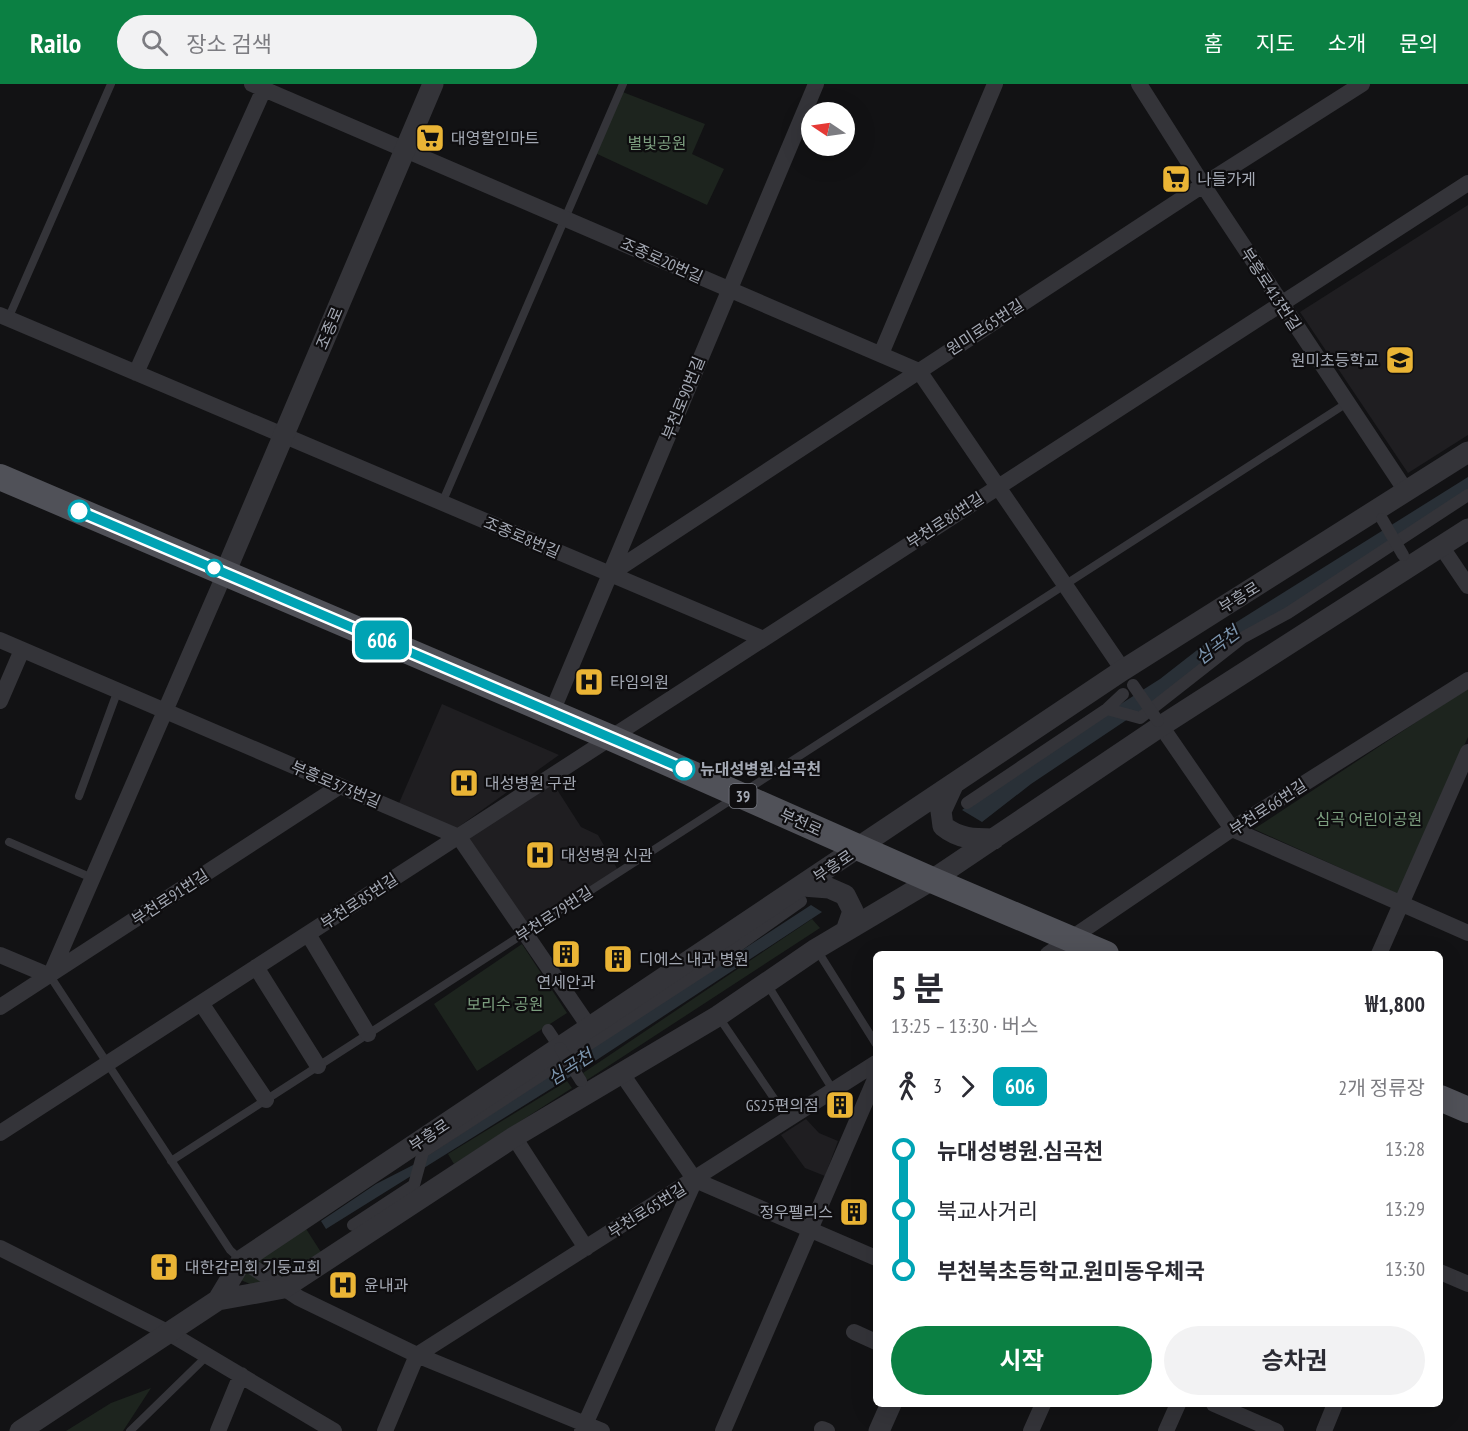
<!DOCTYPE html>
<html lang="ko">
<head>
<meta charset="utf-8">
<style>
	:root { --surface:#fff; --page:#f2f2f3; --text:#2b2b33; --muted:#7c7c81; --accent:#0b8043 }
	body { margin:0; font-family:"PT Sans Narrow","Noto Sans KR",sans-serif; background:var(--page); color:var(--text); height:100vh; display:flex; flex-direction:column; font-size:22px; white-space:nowrap }
	* { box-sizing:border-box; margin:0 }
	p { font-size:20px; color:var(--muted) }
	.icon { flex:none; width:33px; height:33px; fill:none; stroke:currentColor; stroke-width:2; stroke-linecap:round; stroke-linejoin:round }
	.map { position:relative; flex:1; overflow:hidden }
	.sheet { position:absolute; left:873px; top:867px; width:570px; height:456px; display:flex; flex-direction:column; background:var(--surface); border-radius:9px; box-shadow:0 6px 24px #0002 }
	.sheet>* { flex:none }
	.badge { padding:0 12px; border-radius:9px; font-size:21px; line-height:39px }
	.needle { width:39px; rotate:283deg }
	.fabs { position:absolute; left:801px; top:18px; display:grid; gap:12px }
	.fabs a { display:grid; place-items:center; width:54px; height:54px; border-radius:50%; background:var(--surface); box-shadow:0 6px 24px #0002; font-size:30px }
	.map>.badge { position:absolute; translate:-50% -50%; box-shadow:0 0 0 3px #fff }
	.legs { display:flex; align-items:center; gap:9px; height:66px; padding:0 18px; font-size:20px }
	.legs p { margin-inline-start:auto }
	.head { display:flex; align-items:center; justify-content:space-between; height:102px; padding:0 18px }
	h1 { font-size:33px; font-weight:700; line-height:45px }
	.action { display:flex; gap:12px; margin-top:auto; padding:12px 18px }
	.action a { flex:1; height:69px; border-radius:36px; background:var(--accent); color:#fff; font-size:24px; font-weight:700; line-height:69px; text-align:center }
	.action a+a { background:var(--page); color:var(--text) }
	ul { padding:0 18px; list-style:none }
	li { display:flex; align-items:center; gap:21px; height:60px; font-size:22px }
	li i { display:grid; place-items:center; width:9px; height:100%; margin:0 8px; background:currentColor }
	li i::after { content:''; width:15px; height:15px; margin:-8px; border:4px solid; border-radius:50%; background:var(--surface) }
	li p { margin-inline-start:auto }
	li:first-child i { background:linear-gradient(#0000 50%,currentColor 0) }
	li:last-child i { background:linear-gradient(currentColor 50%,#0000 0) }
	header { display:flex; align-items:center; gap:36px; box-sizing:border-box; height:84px; padding:0 30px; background:var(--accent); color:#fff }
	header strong { font-size:28px }
	nav { display:flex; gap:33px; margin-inline-start:auto; font-size:21px }
	.search { width:420px; height:54px; background:var(--page); display:flex; align-items:center; gap:15px; box-sizing:border-box; padding:0 21px; border-radius:33px; color:var(--muted); font-size:22px }
	.map>svg:first-child { display:block }
	.built { fill:#1f1e21 }
	.green { fill:#1d241e }
	.water { fill:#293037 }
	.lines { fill:none; stroke-linecap:round; stroke-linejoin:round }
	.service { stroke:#343439; stroke-width:8 }
	.pedestrian { stroke:#343439; stroke-width:12 }
	.minor { stroke:#343439; stroke-width:16 }
	.tertiary { stroke:#343439; stroke-width:21 }
	.primary { stroke:#505158; stroke-width:26 }
	.pedestrian-bridge { stroke:#343439; stroke-width:12 }
	.line-1-casing { stroke:#fff; stroke-width:14 }
	.line-1 { stroke:#00a3b4; stroke-width:9 }
	.stop-1-dot { fill:#fff; stroke:#00a3b4; stroke-width:3 }
	.labels { text-anchor:middle; dominant-baseline:central; stroke-width:4.5; stroke-linejoin:round; paint-order:stroke }
	.shield { fill:#0e0d0f; stroke:#777a82; stroke-width:1.5 }
	.shield-label { font-size:15px; font-weight:bold; fill:#a4a9b4 }
	.poi-label { font-size:16px; fill:#a4a9b4; stroke:#0e0d0f; text-anchor:start }
	.park-label { font-size:16px; fill:#7c9e7f; stroke:#0e0d0f }
	.street-label { font-size:16px; fill:#a4a9b4; stroke:#0e0d0f }
	.stop-label { font-size:16px; font-weight:bold; fill:#a4a9b4; stroke:#0e0d0f; text-anchor:start }
	.water-label { font-size:18px; font-style:italic; fill:#7c95ae; stroke:#0e0d0f }
</style>
</head>
<body>
<header>
<strong>Railo</strong>
<div class="search"><svg class="icon" aria-label="search" viewBox="0 0 24 24"><circle cx="10" cy="10" r="6"/><path d="M15 15l6 6"/></svg>장소 검색</div>
<nav><a>홈</a><a>지도</a><a>소개</a><a>문의</a></nav>
</header>
<div class="map">
<svg width="1468" height="1347" viewBox="0 0 1468 1347">
	<rect width="100%" height="100%" fill="#121214"/>
	<path class="built" d="M1468,121V351L1408,389L1300,228Z
		M442,620L559,671L450,749L396,726Z
		M549,693L581,743L598,751L619,788L526,848L459,753Z
		M806,1035L819,1049L838,1057L825,1092L805,1084L781,1051Z"/>
	<path class="green" d="M620,7L705,40L692,70L724,85L707,121L593,68Z
		M1468,604V653L1398,810L1254,745Z
		M812,835L820,844L587,996L583,989Z
		M522,860L567,929L477,987L434,920Z
		M567,997L572,1004L454,1080L448,1070Z
		M301,1137L326,1176L267,1207L236,1194Z
		M151,1304L123,1347H66L111,1319Z"/>
	<path class="water" d="M1468,393V407L1031,700L982,738L962,726L1006,693L1160,595L1219,549Z
		M811,821L822,828L589,981L326,1145L321,1137L376,1100L415,1080Z"/>
	<g class="lines">
		<path class="service" d="M8,235L111,0
			M442,419L623,0
			M79,712L118,606
			M9,758L92,794
			M817,866L876,960
			M50,892L230,1166L241,1176
			M767,900L833,1006
			M718,932L788,1035
			M171,1077L1347,319
			M130,1347L208,1271"/>
		<path class="pedestrian" d="M1107,625L1140,634L1242,554L1288,529L1468,411
			M967,719L1107,625L1123,610
			M548,946L560,964
			M353,1141L414,1101L423,1068L708,883L801,817"/>
		<path class="minor" d="M252,0L919,287L1123,586
			M1139,0L1203,101L1406,407
			M0,231L761,554
			M881,270L995,0
			M136,289L264,5
			M1441,462L1468,502
			M610,490L1203,101L1362,0
			M0,556L459,753L590,944
			M0,617L22,566
			M552,628L816,0
			M1161,642L1232,745L1468,849
			M308,850L368,950
			M1048,870L1232,745L1468,596
			M1379,870L1468,668
			M0,871L50,892L225,489
			M256,883L318,982
			M201,919L266,1016
			M0,923L340,702
			M622,990L695,1096L876,1174
			M0,1049L1468,99
			M514,1053L586,1164
			M0,1164L169,1249L334,1347
			M242,1176L299,1214L417,1271L602,1347
			M1440,1188L1468,1200
			M854,1248L876,1258
			M417,1271L876,979
			M1214,1320L1276,1347
			M822,1345L827,1347
			M218,1347L241,1291
			M385,1347L417,1271
			M582,1347L695,1096
			M723,1347L876,993
			M1031,1347L1043,1320
			M1166,1347L1178,1320
			M1324,1347L1335,1320"/>
		<path class="tertiary" d="M225,489L433,0
			M953,701L941,727L943,742C959,755 974,755 994,755
			M803,802L829,804L845,811L853,827L846,847
			M218,1216L242,1176L1123,586L1468,368
			M20,1347L218,1216L284,1204L514,1053L718,932L816,865L932,796L1161,642L1468,445
			M879,1347L891,1320"/>
		<path class="primary" d="M0,393L609,653L932,796L1106,870
			M1440,1014L1468,1026"/>
		<path class="pedestrian-bridge" d="M1382,435L1403,471
			M1133,601L1158,637
			M560,964L581,997"/>
	</g>
	<g class="lines">
		<g class="line-1-casing">
			<path id="line-1" d="M79,427L684,685"/>
		</g>
		<use href="#line-1" class="line-1"/>
	</g>
	<defs>
		<g id="supermarket-square" transform="scale(1.5)"><rect x="-9" y="-9" width="18" height="18" rx="4" fill="#eab435" stroke="#0e0d0f"/><path d="M-6-5.5h2.5l.6 2H6L4.5 2H-2.5L-4.4-4H-6ZM-1.5 3.2a1.3 1.3 0 1 0 .1 0ZM3 3.2a1.3 1.3 0 1 0 .1 0Z" fill="#111"/></g>
		<g id="school-square" transform="scale(1.5)"><rect x="-9" y="-9" width="18" height="18" rx="4" fill="#eab435" stroke="#0e0d0f"/><path d="M0-5L7-2L0 1L-7-2ZM-4 1L0 2.5L4 1V4Q0 6-4 4Z" fill="#111"/></g>
		<g id="hospital-square" transform="scale(1.5)"><rect x="-9" y="-9" width="18" height="18" rx="4" fill="#eab435" stroke="#0e0d0f"/><path d="M-5-5h3v3.5h4V-5h3V5h-3V1.5h-4V5h-3Z" fill="#111"/></g>
		<g id="building-square" transform="scale(1.5)"><rect x="-9" y="-9" width="18" height="18" rx="4" fill="#eab435" stroke="#0e0d0f"/><path d="M-4-6H4V6H1V3H-1V6H-4ZM-2.5-4.3h1.7v1.8h-1.7ZM.8-4.3h1.7v1.8H.8ZM-2.5-1h1.7V.8h-1.7ZM.8-1h1.7V.8H.8Z" fill="#111"/></g>
		<g id="church-square" transform="scale(1.5)"><rect x="-9" y="-9" width="18" height="18" rx="4" fill="#eab435" stroke="#0e0d0f"/><path d="M-1.2-6h2.4v3.5h3.3v2.4h-3.3V6h-2.4V-.1h-3.3v-2.4h3.3Z" fill="#111"/></g>
	</defs>
	<g fill-rule="evenodd">
		<use href="#supermarket-square" x="430" y="54"/>
		<use href="#supermarket-square" x="1176" y="95"/>
		<use href="#school-square" x="1400" y="276"/>
		<use href="#hospital-square" x="589" y="598"/>
		<use href="#hospital-square" x="464" y="699"/>
		<use href="#hospital-square" x="540" y="771"/>
		<use href="#building-square" x="566" y="870"/>
		<use href="#building-square" x="618" y="875"/>
		<use href="#building-square" x="840" y="1021"/>
		<use href="#building-square" x="854" y="1128"/>
		<use href="#church-square" x="164" y="1183"/>
		<use href="#hospital-square" x="343" y="1201"/>
	</g>
	<g class="stop-1-dot">
		<circle cx="79" cy="427" r="10"/>
		<circle cx="214" cy="484" r="8"/>
		<circle cx="684" cy="685" r="10"/>
	</g>
	<g class="labels">
		<rect class="shield" x="729.5" y="700" width="27" height="24" rx="4.5"/>
		<g class="shield-label">
			<text x="743" y="712">39</text>
		</g>
		<g class="poi-label">
			<text x="451" y="54">대영할인마트</text>
			<text x="1197" y="95">나들가게</text>
			<text x="1379" y="276" text-anchor="end">원미초등학교</text>
			<text x="610" y="598">타임의원</text>
			<text x="485" y="699">대성병원 구관</text>
			<text x="561" y="771">대성병원 신관</text>
			<text x="639" y="875">디에스 내과 병원</text>
			<text x="566" y="898" text-anchor="middle">연세안과</text>
			<text x="819" y="1021" text-anchor="end">GS25편의점</text>
			<text x="833" y="1128" text-anchor="end">정우펠리스</text>
			<text x="185" y="1183">대한감리회 기둥교회</text>
			<text x="364" y="1201">윤내과</text>
		</g>
		<g class="park-label">
			<text x="657" y="59">별빛공원</text>
			<text x="1369" y="735">심곡 어린이공원</text>
			<text x="505" y="920">보리수 공원</text>
		</g>
		<g class="street-label">
			<text transform="translate(662 176) rotate(24)">조종로20번길</text>
			<text transform="translate(1271 205) rotate(57)">부흥로413번길</text>
			<text transform="translate(985 243) rotate(-33)">원미로65번길</text>
			<text transform="translate(329 244) rotate(-67)">조종로</text>
			<text transform="translate(683 314) rotate(-68)">부천로90번길</text>
			<text transform="translate(945 436) rotate(-33)">부천로86번길</text>
			<text transform="translate(522 453) rotate(23)">조종로8번길</text>
			<text transform="translate(1239 513) rotate(-32)">부흥로</text>
			<text transform="translate(336 700) rotate(23)">부흥로373번길</text>
			<text transform="translate(1268 723) rotate(-33)">부천로66번길</text>
			<text transform="translate(801 738) rotate(24)">부천로</text>
			<text transform="translate(833 782) rotate(-34)">부흥로</text>
			<text transform="translate(170 813) rotate(-33)">부천로91번길</text>
			<text transform="translate(359 817) rotate(-33)">부천로85번길</text>
			<text transform="translate(554 830) rotate(-33)">부천로79번길</text>
			<text transform="translate(429 1051) rotate(-34)">부흥로</text>
			<text transform="translate(647 1126) rotate(-32)">부천로65번길</text>
		</g>
		<g class="stop-label">
			<text x="700" y="685">뉴대성병원.심곡천</text>
		</g>
		<g class="water-label">
			<text transform="translate(1217 561) rotate(-37)">심곡천</text>
			<text transform="translate(570 983) rotate(-33)">심곡천</text>
		</g>
	</g>
</svg>
<div class="fabs">
<a><svg class="needle" viewBox="-14 -14 28 28"><path d="M0-13l5 13h-10z" fill="#e53935"/><path d="M0 13l5-13h-10z" fill="#7c7c81"/></svg></a>
</div>
<b class="badge" style="left:382px;top:556px;background:#00a3b4;color:#fff">606</b>
<section class="sheet">
<div class="head"><div><h1>5 분</h1><p>13:25 – 13:30 · 버스</p></div><b>₩1,800</b></div>
<div class="legs"><svg class="icon" aria-label="walk" viewBox="0 0 24 24"><circle cx="13" cy="4" r="2"/><path d="M13 8l-2 6 4 7M11 14l-3 7M7 12l3-4h3l4 4"/></svg>3<svg class="icon" aria-label="forward" viewBox="0 0 24 24"><path d="M9 5l7 7-7 7"/></svg><b class="badge" style="background:#00a3b4;color:#fff">606</b><p>2개 정류장</p></div>
<ul>
<li><i style="color:#00a3b4"></i><b>뉴대성병원.심곡천</b><p>13:28</p></li>
<li><i style="color:#00a3b4"></i><span>북교사거리</span><p>13:29</p></li>
<li><i style="color:#00a3b4"></i><b>부천북초등학교.원미동우체국</b><p>13:30</p></li>
</ul>
<div class="action"><a>시작</a><a>승차권</a></div>
</section>
</div>
</body>
</html>
